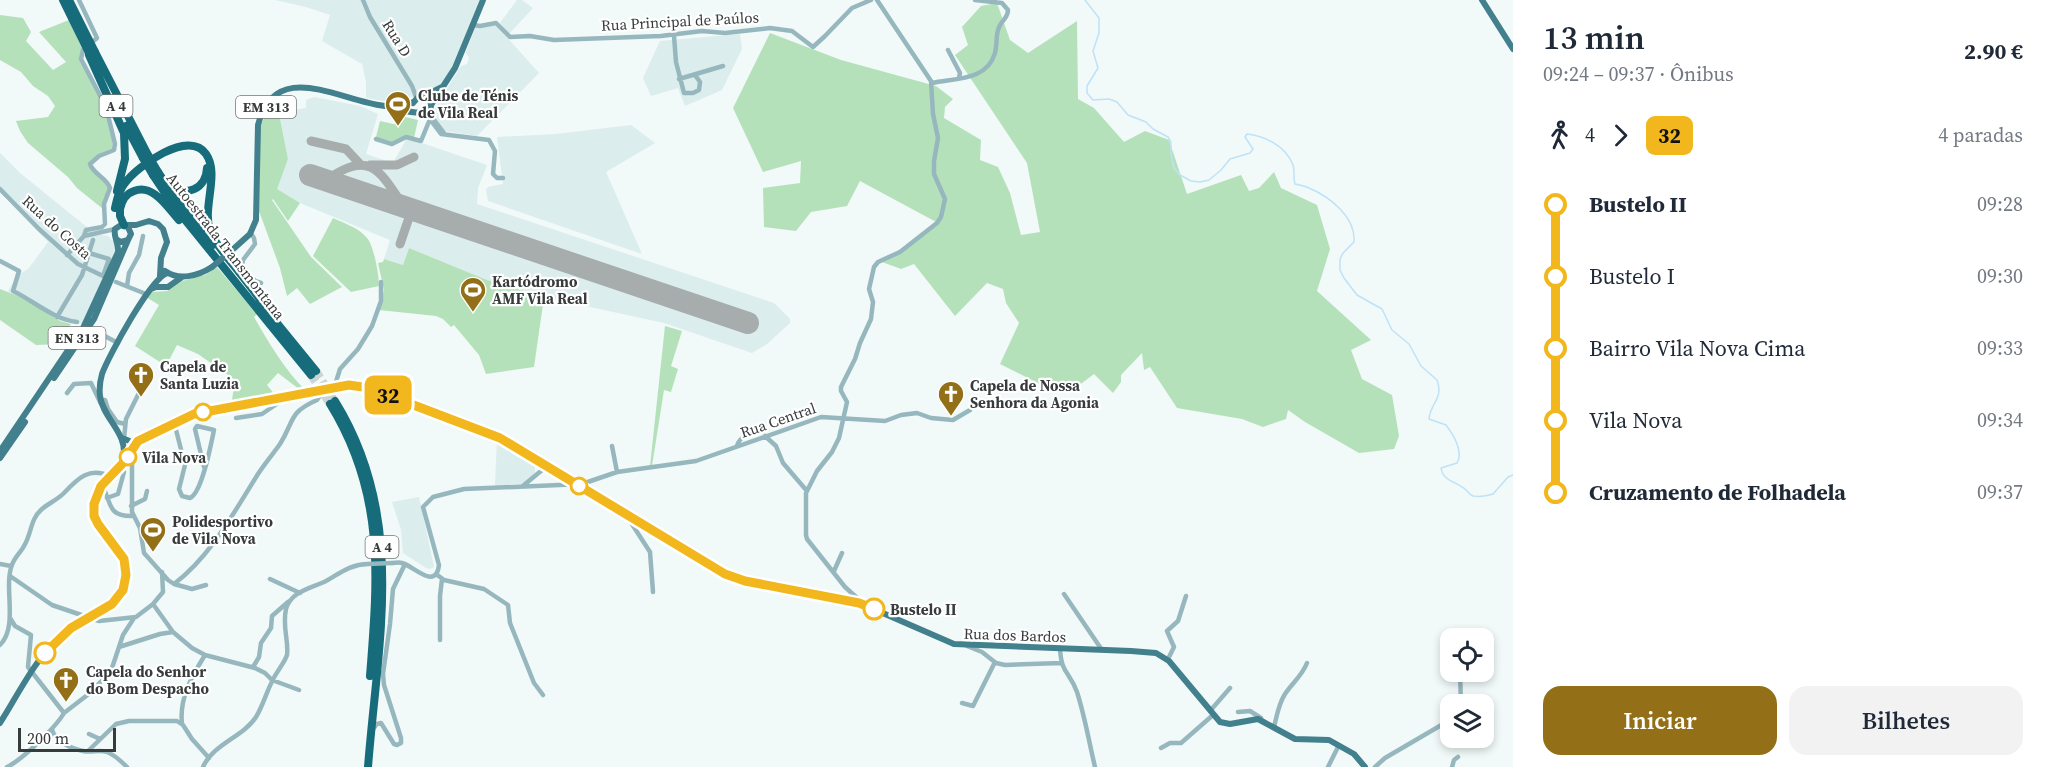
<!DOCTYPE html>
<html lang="pt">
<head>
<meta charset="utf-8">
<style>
	:root { --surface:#fff; --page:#f2f2f3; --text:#1f2937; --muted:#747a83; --accent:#937017 }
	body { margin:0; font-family:"Source Serif 4",serif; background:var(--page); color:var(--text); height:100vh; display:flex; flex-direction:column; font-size:22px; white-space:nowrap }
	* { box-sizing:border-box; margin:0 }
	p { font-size:20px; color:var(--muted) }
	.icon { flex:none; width:33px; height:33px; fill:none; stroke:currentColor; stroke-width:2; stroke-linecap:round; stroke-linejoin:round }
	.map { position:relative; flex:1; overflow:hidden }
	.drawer { display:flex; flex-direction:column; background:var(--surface); width:540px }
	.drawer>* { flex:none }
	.badge { padding:0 12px; border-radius:9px; font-size:21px; line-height:39px }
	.tools { position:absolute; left:1440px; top:628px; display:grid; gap:12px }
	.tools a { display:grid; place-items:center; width:54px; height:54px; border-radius:12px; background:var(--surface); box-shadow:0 3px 9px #0003; font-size:30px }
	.scale { position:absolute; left:18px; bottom:15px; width:98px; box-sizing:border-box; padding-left:6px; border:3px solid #383b3b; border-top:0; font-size:16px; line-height:21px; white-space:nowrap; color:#383b3b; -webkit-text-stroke:4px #fff; paint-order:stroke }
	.map>.badge { position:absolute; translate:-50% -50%; box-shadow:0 0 0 3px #fff }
	.legs { display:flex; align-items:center; gap:9px; height:66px; padding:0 30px; font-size:20px }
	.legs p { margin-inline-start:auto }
	.head { display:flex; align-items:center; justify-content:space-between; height:102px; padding:0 30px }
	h1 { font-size:33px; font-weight:600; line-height:45px }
	.cta { display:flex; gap:12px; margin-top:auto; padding:12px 30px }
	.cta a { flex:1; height:69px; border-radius:18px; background:var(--accent); color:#fff; font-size:24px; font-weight:600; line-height:69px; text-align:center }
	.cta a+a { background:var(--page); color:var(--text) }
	ul { padding:0 30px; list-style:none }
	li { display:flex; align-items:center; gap:21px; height:72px; font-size:22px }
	li i { display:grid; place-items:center; width:9px; height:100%; margin:0 8px; background:currentColor }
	li i::after { content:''; width:15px; height:15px; margin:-8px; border:4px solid; border-radius:50%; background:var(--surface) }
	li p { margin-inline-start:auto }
	li:first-child i { background:linear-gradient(#0000 50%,currentColor 0) }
	li:last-child i { background:linear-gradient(currentColor 50%,#0000 0) }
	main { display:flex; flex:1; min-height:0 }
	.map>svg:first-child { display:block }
	.built { fill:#dbedec }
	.green { fill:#b5e1ba }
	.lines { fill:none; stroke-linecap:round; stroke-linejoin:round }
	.stream { stroke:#bee2f7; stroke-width:1.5 }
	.taxiway { stroke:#a7adad; stroke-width:9 }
	.runway { stroke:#a7adad; stroke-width:22 }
	.highway-tunnel { stroke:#ccd3d3; stroke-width:8; stroke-dasharray:8 4; stroke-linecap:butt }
	.minor { stroke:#97b7be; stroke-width:4.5 }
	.major { stroke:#41808c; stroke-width:6 }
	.highway { stroke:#176c7b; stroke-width:8 }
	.minor-bridge { stroke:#97b7be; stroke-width:4.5 }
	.major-bridge { stroke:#41808c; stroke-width:6 }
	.highway-bridge { stroke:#176c7b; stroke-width:8 }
	.line-1-casing { stroke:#fff; stroke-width:14 }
	.line-1 { stroke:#f1b71d; stroke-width:9 }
	.stop-1-dot { fill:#fff; stroke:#f1b71d; stroke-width:3 }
	.labels { text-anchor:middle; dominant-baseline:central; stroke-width:4.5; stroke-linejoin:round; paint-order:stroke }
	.shield { fill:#fff; stroke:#747676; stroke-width:1.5 }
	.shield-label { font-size:14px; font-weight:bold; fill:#383b3b }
	.street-label { font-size:15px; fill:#383b3b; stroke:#fff }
	.poi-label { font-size:15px; font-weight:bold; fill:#383b3b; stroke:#fff; text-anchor:start }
	.stop-label { font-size:15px; font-weight:bold; fill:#383b3b; stroke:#fff; text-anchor:start }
</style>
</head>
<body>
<main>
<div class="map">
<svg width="1513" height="767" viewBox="0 0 1513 767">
	<rect width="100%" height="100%" fill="#f1f9f9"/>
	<path class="built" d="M275,0H480L456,62L440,87L400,101L389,102L366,98V82L362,64L322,41L330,15L306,7Z
		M517,0H522L533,8L509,34L500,23Z
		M496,25L539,73L477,136L445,131L434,116L435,108L461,66L467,64L469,58L466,53L475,27Z
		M740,34L742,49L722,90L685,106L678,88L651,96L643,78L660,41Z
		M314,97L360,106L378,114L366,154L393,163L407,138L487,165L478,188L477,204L774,303L790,319V323L767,344L752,353L664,323L544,297L487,280L409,248L403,265L384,259L390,240L300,203L276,189L288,159L279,112L306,108V100Z
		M631,125L655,143L606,172L642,254L488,201L486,190L488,187L503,184L497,137L556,134Z
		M0,153L20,173L88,228L96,234L108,236L115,243V251L83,324L61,321L29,301L8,291L17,276L29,268L48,242L0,192Z
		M497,439L535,462V473L523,484L495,485Z
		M419,497L434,567L430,569L426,568L403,553L401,530L392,502Z"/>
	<path class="green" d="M997,3L1010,40L1028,53L1077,21L1078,99L1094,108L1124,142L1145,131L1169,140L1187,194L1241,175L1249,191L1259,188L1274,172L1281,188L1317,205L1330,249L1317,291L1371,340L1351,350L1362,379L1392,395L1399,436L1394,449L1359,453L1305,422L1288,410L1286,419L1263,427L1242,419L1177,408L1150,367L1144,370L1142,353L1121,375V382L1113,393L1094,374L1069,393L1050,389L1000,364L1019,323L1006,303L1003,289L987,283L955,316L914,264L901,269L882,262L938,223L860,181L847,206L811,212L796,231L764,227L763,188L800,183L801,161L763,172L733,108L770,33L841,60L936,86L953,99L945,107L944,118L981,140L980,160L998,167L1010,193L1021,235L1040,232L1027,163L955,55L968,45L962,27L981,6Z
		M0,15L23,18L31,32L26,41L53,70L66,62L39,32L69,20L82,48L79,59C94,87 113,115 113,148L101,153L89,163L109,187L103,209L77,188L68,177L28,143L20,131L16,121L48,117L55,106L48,96L33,86L21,72L0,60Z
		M276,98L288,159L277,189L300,203L288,221L273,199L272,200L311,257L342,287L310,304L297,288L287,296L280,268L259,211L260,127L270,105Z
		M401,116L418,120L414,138L405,136L394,142L376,137L380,121L398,125Z
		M333,218C344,223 359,228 367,238C374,246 379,275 379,286L351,292L313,256Z
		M409,248L487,280L544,297L534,367L486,374L479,355L454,325L451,327L443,319L436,316L379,310L384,290L378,263L383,262L384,259L403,265Z
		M217,267L257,314L254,317C269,343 283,367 304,389H299L278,373L267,385L276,396L240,403L232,400L235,380L198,354L177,345L166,366L135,346L159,305L146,297L152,292L167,291L182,281L205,275Z
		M0,289L26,299L60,321L71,324L58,344L36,345L0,320Z
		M665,326L682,331L671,366L678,369L671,392L664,390L652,466H650Z"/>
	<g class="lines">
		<path class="stream" d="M1085,0L1099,18V33L1093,51L1098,68L1087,86V93L1093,100L1109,99L1117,102L1128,115L1146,122L1153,129L1168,137L1171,142V154L1174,168L1180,175L1191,181L1200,182L1209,180L1221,170L1230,159L1250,153L1253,149L1245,137L1247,134C1265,136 1286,146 1293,165C1295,171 1293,178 1295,184C1300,185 1305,186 1309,188C1330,197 1356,217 1354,242L1343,253L1340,259V270L1344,278L1357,295L1382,309L1392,330L1409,344L1421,366L1437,380C1444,399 1430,403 1429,419L1446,425C1453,434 1464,452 1457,463L1441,468C1443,480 1453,481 1462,487C1467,489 1468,494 1473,496C1480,497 1487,496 1493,494L1508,477L1513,475"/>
		<path class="taxiway" d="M311,141L346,149L360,164
			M370,165H397L414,157
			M326,180C370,150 379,169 404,207
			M400,244L412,209"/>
		<path class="runway" d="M310,175L748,323"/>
		<path class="highway-tunnel" d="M316,371L335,401
			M311,375L330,404"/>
		<path class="minor" d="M79,0L97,38L83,50L81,59L106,107L115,144L114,150L99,156L90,164C93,174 107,178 110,188L104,204L105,224L102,227L86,230L84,236
			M363,0L370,17L412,86L416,97
			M473,25L480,26L496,23L510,37L530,36L554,40L661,36L702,31L725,33L770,28L792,31L813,47L825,36L852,8L871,0
			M674,36L676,62L684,93H693L699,90L700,82L695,75
			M948,50L960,73L959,78
			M679,79L723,66
			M932,83C955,78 987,81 995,53C997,45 996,37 998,30C1000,21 1008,19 1008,10L1002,3L975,0
			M430,110L432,117L444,133
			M421,113L429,118L441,134L489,140L495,151L493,174L497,178H503
			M376,139L392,144L406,137L421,141L430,119
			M0,189L39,229L78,264L103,276L109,259L89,253
			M250,232L254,238L255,244L243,260L242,265L255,281L261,283
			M67,255L84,236L115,229
			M0,261L19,271L13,291C34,301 53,319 77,322
			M116,282L146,294
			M127,286L129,273L139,255L143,236
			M57,317L82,275L93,240
			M99,333L118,343
			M335,385L340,369L358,349L372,326L381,301V282
			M67,393L74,384L91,383L100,402
			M105,400L108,409L117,422L125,424
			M317,400L324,390
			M236,418L262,414L290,395
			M174,422L185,465L179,489L182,496L190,498C202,493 211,444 214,430L197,426L195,429L204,467
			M765,436L776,446L783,463L807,491
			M124,439L126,419L139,393
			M612,446L617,472
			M737,446C739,436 753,431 763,430
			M132,450V512L140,528L144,553L168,580L174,584L192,589L206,585
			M524,485L547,466
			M102,486C112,501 106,517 133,516
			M107,498L118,494L124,472
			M131,506L145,499L147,491
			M628,518L650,552L653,592
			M392,563C395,563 399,562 402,563C414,566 436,591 439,565L423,507L433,497L464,489L582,484L617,472L696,461L821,417L885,421L901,415L917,413L931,418L953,420L970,410
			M0,564L11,566
			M834,571L842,553
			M436,574L444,580L484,589L508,605L510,623L534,683L543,695
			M10,576L52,605L99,621L136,617L153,604L163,592L162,572
			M270,579L300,593
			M174,584C211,556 234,512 258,474C265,463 273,454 280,444C295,420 288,413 317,400
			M1064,594L1102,650
			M153,604L173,632L192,648L205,655L255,668L265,673L272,680L299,690
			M865,605L845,587L807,539L806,535V493L817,471L832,452L839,438L847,402L841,391V387L855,359L860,343L871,319L873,302L869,289L874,267L878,262L900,252L937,223L941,217L945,199L934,174V161L938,138L933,114L931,81L877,0
			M440,640V596L442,579
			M0,645C19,626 3,587 12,565C14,558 21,552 24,546C32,533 30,519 42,509C49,503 57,500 64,493C78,478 90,466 111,477
			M967,646L982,652L996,663L1005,665L1061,663
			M119,647L160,634L173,632
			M1060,648C1061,674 1070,672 1077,692C1085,717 1089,742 1095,767
			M1168,659L1174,647L1167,631L1178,621L1186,596
			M253,667L259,657L261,643L271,628L272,616L288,602
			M1460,672L1461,705
			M962,703L973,706L995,662
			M1210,711L1230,688
			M1238,712L1250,711L1261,718
			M64,713L90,693L111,671L123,635L134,618
			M182,724C179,698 192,676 205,655
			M1274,727C1277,716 1278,705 1285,694C1292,683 1302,676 1307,663
			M374,728L377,724L381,723L394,744L397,745L401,743V738L384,685L383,674L390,624L393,589L405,564
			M52,729C54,741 72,749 83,751C91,753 99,749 107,752C115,755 121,761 127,767
			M89,734L100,739
			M1161,748L1170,743H1181L1213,715
			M88,751L116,724L129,721H177L183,725L192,739L209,758
			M7,767C22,760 56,727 64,713L28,667L31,635L15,626L10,618
			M203,767C213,744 243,737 256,717C265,702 268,685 278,671C281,666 285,661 287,655C289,641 282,627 286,609C291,591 312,588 326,581C340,573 351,564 368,564
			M1328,767L1339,745
			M1375,767L1385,758L1450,720
			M1452,767L1454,760L1458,757"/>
		<path class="major" d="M1482,0L1513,49
			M413,103L419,96L430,93L442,87
			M431,105L455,68L483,0
			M397,110C405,111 416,113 423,113C435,112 432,99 424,95
			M126,225H136L149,221L158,224L163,229L167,242L161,258L160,276
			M230,252L250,234L256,220L258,125C279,42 370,126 413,102
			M165,271C179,281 198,276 212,267
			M151,289L156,287H168L182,277
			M54,378L94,319L128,240
			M122,438L132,442L139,440L183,418L197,413L342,383L364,386L500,438L708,566L728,576L745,581L862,604L954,644L1131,651L1156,653L1169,661L1220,722L1230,724L1258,719L1295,739L1329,740L1354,754L1365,767
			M0,451L83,328L118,252C119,243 113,237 115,229L121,225L128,227L131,234L128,240L121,242L116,239
			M124,455L132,450L139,441
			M0,458L25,422
			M0,723C19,693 36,657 63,634C81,619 114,612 124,588C138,551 97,542 94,512C91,487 118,479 123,458C129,434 103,419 100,396C99,388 100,381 102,374C108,357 153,274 168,273"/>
		<path class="highway" d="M95,52L148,155
			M89,55L124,133L125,159L117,191
			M126,126L143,158
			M158,172L178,202L213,245
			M153,175L173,205L311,375
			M170,184C186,198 206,189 207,168
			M120,204V216L124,225
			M115,208C117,199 119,190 125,183C137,166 189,129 206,154C220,174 202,207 210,231C216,246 229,259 239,272C251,287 263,303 274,320
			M120,209C122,201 125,194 134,191C153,183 168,208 179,220
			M272,317L316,371
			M335,401C407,517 378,639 368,767
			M330,404C385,493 378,576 370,676"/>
		<path class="minor-bridge" d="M368,564L392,563"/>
		<path class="major-bridge" d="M212,267L230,252"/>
		<path class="highway-bridge" d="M63,0L90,55
			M69,0L95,52
			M148,155L158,172
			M143,158L153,175"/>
	</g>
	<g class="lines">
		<g class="line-1-casing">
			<path id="line-1" d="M45,653L71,628L112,604L123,590L126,575L124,559L98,524L94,516V504L101,486L124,462L138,441L194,414L349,385L369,388L500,438L725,574L745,581L859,603L874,609"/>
		</g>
		<use href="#line-1" class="line-1"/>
	</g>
	<defs>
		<g id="stadium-pin" transform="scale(1.35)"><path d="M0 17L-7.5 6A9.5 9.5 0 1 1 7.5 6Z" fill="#937017" stroke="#fff"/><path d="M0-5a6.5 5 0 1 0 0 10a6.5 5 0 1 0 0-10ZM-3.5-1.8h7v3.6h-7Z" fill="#fff"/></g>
		<g id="church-pin" transform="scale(1.35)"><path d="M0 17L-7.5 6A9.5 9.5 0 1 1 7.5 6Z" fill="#937017" stroke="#fff"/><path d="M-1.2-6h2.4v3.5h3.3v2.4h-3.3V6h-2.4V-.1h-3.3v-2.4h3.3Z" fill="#fff"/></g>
	</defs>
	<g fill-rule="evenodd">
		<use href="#stadium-pin" x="398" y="104"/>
		<use href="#stadium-pin" x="473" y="290"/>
		<use href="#church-pin" x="141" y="375"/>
		<use href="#church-pin" x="951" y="394"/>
		<use href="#stadium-pin" x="153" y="530"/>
		<use href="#church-pin" x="66" y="680"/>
	</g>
	<g class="stop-1-dot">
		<circle cx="203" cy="412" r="8"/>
		<circle cx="128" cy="457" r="8"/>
		<circle cx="579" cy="486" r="8"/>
		<circle cx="874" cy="609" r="10"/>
		<circle cx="45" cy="653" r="10"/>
	</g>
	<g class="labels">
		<g class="shield">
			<rect x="99.5" y="95" width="33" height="22" rx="4.5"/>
			<rect x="236" y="96" width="60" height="22" rx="4.5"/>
			<rect x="48.5" y="327" width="57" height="22" rx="4.5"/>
			<rect x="365.5" y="536" width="33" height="22" rx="4.5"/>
		</g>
		<g class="shield-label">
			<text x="116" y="106">A 4</text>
			<text x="266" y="107">EM 313</text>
			<text x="77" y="338">EN 313</text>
			<text x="382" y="547">A 4</text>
		</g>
		<g class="street-label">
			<text transform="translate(680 21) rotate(-3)">Rua Principal de Paúlos</text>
			<text transform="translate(397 38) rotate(58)">Rua D</text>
			<text transform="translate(57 227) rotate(42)">Rua do Costa</text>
			<text transform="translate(226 246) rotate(52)">Autoestrada Transmontana</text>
			<text transform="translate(778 420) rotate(-19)">Rua Central</text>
			<text transform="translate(1015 635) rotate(2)">Rua dos Bardos</text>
		</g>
		<g class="poi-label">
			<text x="418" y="95">Clube de Ténis<tspan x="418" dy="17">de Vila Real</tspan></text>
			<text x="492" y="281">Kartódromo<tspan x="492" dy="17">AMF Vila Real</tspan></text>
			<text x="160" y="366">Capela de<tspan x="160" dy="17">Santa Luzia</tspan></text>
			<text x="970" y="385">Capela de Nossa<tspan x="970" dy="17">Senhora da Agonia</tspan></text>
			<text x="172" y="521">Polidesportivo<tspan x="172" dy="17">de Vila Nova</tspan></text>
			<text x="86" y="671">Capela do Senhor<tspan x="86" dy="17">do Bom Despacho</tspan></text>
		</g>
		<g class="stop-label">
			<text x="142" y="457">Vila Nova</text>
			<text x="890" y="609">Bustelo II</text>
		</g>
	</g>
</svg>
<div class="tools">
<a><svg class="icon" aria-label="locate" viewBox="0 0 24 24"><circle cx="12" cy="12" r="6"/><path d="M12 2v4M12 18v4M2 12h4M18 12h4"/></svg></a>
<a><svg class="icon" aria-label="layers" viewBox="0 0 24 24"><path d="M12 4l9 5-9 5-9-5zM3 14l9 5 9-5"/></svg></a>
</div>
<div class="scale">200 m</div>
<b class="badge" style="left:388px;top:395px;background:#f1b71d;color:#111">32</b>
</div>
<section class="drawer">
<div class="head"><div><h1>13 min</h1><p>09:24 – 09:37 · Ônibus</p></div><b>2.90 €</b></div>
<div class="legs"><svg class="icon" aria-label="walk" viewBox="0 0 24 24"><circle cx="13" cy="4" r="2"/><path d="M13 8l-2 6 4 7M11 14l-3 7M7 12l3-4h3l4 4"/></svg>4<svg class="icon" aria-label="forward" viewBox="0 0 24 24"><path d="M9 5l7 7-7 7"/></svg><b class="badge" style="background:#f1b71d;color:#111">32</b><p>4 paradas</p></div>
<ul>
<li><i style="color:#f1b71d"></i><b>Bustelo II</b><p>09:28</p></li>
<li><i style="color:#f1b71d"></i><span>Bustelo I</span><p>09:30</p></li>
<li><i style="color:#f1b71d"></i><span>Bairro Vila Nova Cima</span><p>09:33</p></li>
<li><i style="color:#f1b71d"></i><span>Vila Nova</span><p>09:34</p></li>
<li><i style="color:#f1b71d"></i><b>Cruzamento de Folhadela</b><p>09:37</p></li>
</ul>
<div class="cta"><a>Iniciar</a><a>Bilhetes</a></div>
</section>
</main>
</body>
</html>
